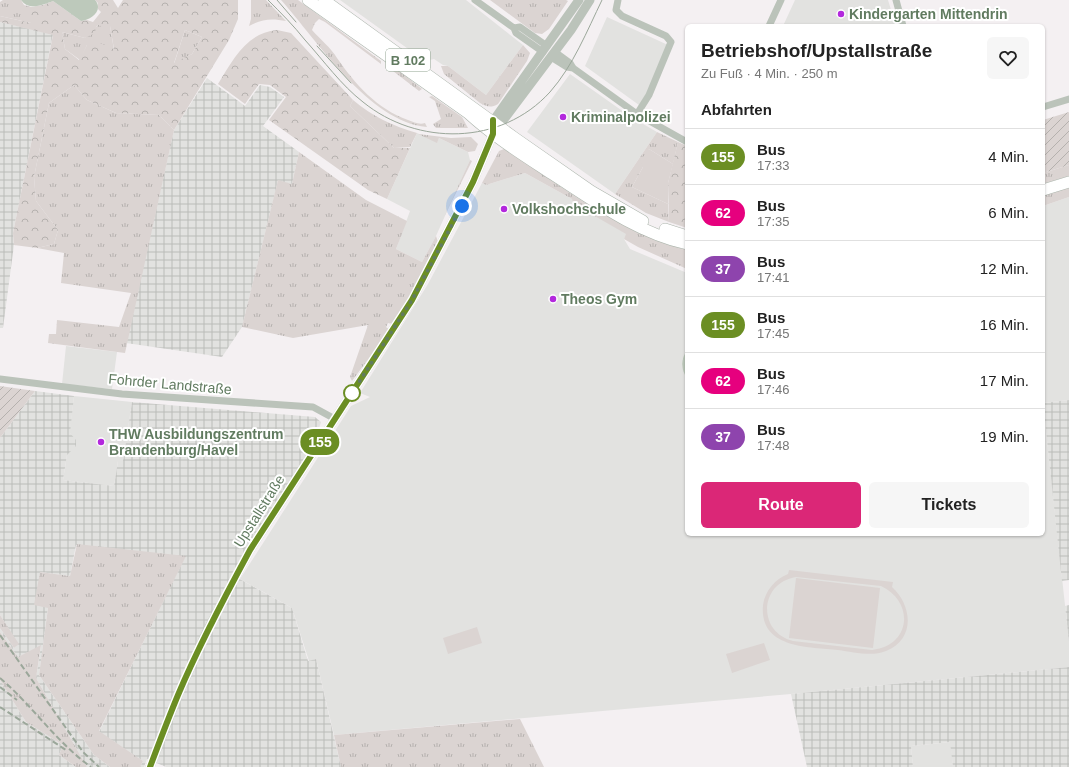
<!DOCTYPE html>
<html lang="de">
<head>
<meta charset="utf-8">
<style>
	:root { --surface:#fff; --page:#f6f6f6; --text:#222; --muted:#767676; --line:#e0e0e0; --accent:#db2777 }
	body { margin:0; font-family:Arial,sans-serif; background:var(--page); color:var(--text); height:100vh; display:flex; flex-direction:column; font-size:15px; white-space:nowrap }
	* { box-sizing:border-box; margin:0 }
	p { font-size:13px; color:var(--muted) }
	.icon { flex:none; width:22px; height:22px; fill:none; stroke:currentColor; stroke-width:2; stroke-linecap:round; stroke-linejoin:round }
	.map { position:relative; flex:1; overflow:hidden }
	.side { position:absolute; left:685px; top:24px; width:360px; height:512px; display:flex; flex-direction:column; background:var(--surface); border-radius:6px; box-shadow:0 1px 3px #0004 }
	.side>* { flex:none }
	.badge { padding:0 8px; border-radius:13px; font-size:14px; line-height:26px }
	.you { position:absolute; width:20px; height:20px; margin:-10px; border:3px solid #fff; border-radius:50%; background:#1a73e8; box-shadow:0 0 0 6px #1a73e833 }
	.map>.badge { position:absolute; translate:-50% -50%; box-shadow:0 0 0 2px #fff }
	h2 { padding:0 16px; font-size:15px; line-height:36px }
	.round { display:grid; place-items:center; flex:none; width:42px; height:42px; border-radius:6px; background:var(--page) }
	.overview { display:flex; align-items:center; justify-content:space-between; height:68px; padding:0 16px }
	h1 { font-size:19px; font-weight:800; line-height:30px }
	.primary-button { display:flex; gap:8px; margin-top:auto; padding:8px 16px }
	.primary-button a { flex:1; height:46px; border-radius:6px; background:var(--accent); color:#fff; font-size:16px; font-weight:800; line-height:46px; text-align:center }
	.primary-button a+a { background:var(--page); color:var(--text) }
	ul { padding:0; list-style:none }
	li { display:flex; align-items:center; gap:12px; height:56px; padding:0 16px; border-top:1px solid var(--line) }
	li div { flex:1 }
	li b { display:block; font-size:15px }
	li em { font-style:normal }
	li .badge { min-width:44px; font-weight:700; text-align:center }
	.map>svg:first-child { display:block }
	.built { fill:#e2e2e0 }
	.industrial { fill:url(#industrial-grid) }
	.grass { fill:url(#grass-tufts) }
	.forest { fill:url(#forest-crowns); fill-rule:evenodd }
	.garden { fill:url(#garden-furrows) }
	.pitch { fill:#dbd4d2; fill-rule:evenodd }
	.water { fill:#bdc9bb }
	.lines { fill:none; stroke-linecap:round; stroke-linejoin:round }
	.primary-casing { stroke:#acb5ac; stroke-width:12 }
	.minor { stroke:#bbc3ba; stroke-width:7 }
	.tertiary { stroke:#bbc3ba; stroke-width:9 }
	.primary { stroke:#fff; stroke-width:11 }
	.tram { stroke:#9ba79a; stroke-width:1 }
	.rail { stroke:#9ba79a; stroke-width:2; stroke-dasharray:6 3; stroke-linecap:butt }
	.line-casing { stroke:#fff; stroke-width:9 }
	.line { stroke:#6b8e23; stroke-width:6 }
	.walk { stroke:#617b60; stroke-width:4; stroke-dasharray:0 7.2 }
	.poi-dot { fill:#b328dd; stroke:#fff; stroke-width:1.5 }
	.stop-dot { fill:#fff; stroke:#6b8e23; stroke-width:2 }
	.labels { text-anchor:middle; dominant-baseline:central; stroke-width:4; stroke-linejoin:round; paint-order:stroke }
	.shield { fill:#fff; stroke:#90a390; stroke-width:1 }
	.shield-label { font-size:13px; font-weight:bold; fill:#617b60 }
	.poi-label { font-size:14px; font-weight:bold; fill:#617b60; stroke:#fff; text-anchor:start }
	.street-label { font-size:14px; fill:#617b60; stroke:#fff }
</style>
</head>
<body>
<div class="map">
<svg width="1069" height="767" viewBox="0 0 1069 767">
	<defs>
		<pattern id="industrial-grid" width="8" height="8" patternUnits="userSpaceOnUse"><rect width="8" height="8" fill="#e2e2e0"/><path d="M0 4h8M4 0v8" fill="none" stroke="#bbbcb9"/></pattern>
		<pattern id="grass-tufts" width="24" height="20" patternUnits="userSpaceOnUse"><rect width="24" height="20" fill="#dbd4d2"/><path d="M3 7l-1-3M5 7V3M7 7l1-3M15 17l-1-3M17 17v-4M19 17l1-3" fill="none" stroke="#b5b1ae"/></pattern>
		<pattern id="forest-crowns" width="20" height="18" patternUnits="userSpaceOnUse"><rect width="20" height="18" fill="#dbd4d2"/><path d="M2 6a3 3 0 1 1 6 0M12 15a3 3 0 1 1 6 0" fill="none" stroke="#b5b1ae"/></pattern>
		<pattern id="garden-furrows" width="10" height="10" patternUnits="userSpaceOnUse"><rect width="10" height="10" fill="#dbd4d2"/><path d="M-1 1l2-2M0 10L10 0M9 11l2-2" fill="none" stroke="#b5b1ae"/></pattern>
	</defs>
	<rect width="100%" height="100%" fill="#f4f0f2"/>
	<path class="built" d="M340,0H466L523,45L486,95L448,66L443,65L434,59L425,61Z
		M795,0H888L896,26H783Z
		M607,17L668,45L648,91L639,105L585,66Z
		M570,74L631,117L657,132L615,194L527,132Z
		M417,133L437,142L439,138L468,152L470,160L436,236L422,262L396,249L410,211L387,199Z
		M525,173L572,199L586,210L627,234L624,239L630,249L687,273V351L682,360V367L687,378V534H1043V206L1069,197V400L1043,403L1069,642V667L791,694L334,735L316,659L309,661L292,608L240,579L351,406L370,397L360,393L428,284L482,183L486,185Z
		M66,346L117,352L112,389L62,384Z
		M74,396L132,402L123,461H118L114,486L63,480L67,455L74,439L70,433V428Z
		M951,742L953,767H913L911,746Z"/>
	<path class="industrial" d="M0,22L53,34L13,233L14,245L3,328H0Z
		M207,78L245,106L260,85L270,87L284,97L263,126L299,152L292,184L278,181L242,327L222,357L126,343L174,130Z
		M35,391L74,396L70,433L76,440V446L67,455L63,480L114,486L118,461H123L132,402L315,417L321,422L316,438L236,577L292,608L308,661L316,659L341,767H166L147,759L144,767H140L143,761L99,732L185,557L76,545L70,576L40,572L48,608L39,675L94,755L110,767H87L36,678L41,646L18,657L0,632V628L14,648L18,644L0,615V438Z
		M1069,400V580L1062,581L1043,403Z
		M1069,605V642L1065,606Z
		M1069,667V767H953L950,742L911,746L913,767H807L791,694Z
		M0,680L26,722L63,745L59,755L76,767H0Z"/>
	<path class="grass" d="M3,0H21L24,5L31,7V23L0,16V2Z
		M251,0H266L286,21C271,18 262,19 249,26L251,19Z
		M281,0H298L381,61V64L325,22L319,19L315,23L312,30C320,39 331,48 337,58C355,84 377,109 408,120C414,122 419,125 425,123L427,127C369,122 317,40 281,0Z
		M490,0H566L568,1L549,29L542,34L535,33Z
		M99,24L110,26L114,50L87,45L80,60L65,49L62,32L85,38Z
		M185,30L202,37L192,54L174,64Z
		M523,45L530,53L527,61L498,104C491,108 487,107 480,103L444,74L441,66H448L486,95Z
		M395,68L422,89L419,91L393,71Z
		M74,85L87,100L116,113L159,115L174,130L125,353L48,343L49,334H56L57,320L119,327L131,293L61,283L64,253L37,248L54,244L58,230L36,201L34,177L49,103Z
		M432,96L462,117L468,128H436L433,124L441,119L435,101L429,97Z
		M353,100C372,116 393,126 417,133L410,147L394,148L350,106Z
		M657,132L678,142L673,164L649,149L643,167L632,187L668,204L669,222L646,213L615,194Z
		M418,134L451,138L471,137L478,144L475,151L468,152L439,138L437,143Z
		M504,149C563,187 619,232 687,250V269L638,247L624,239L626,234L586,211L584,215L581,213L577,214L572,199L525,173L486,185L482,183L499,151Z
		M299,152L366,200L407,221L396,249L422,262L436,236L438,242L394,324L388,323L386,327L390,330L352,381L350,377L368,325L293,338L242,327L278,180L292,184Z
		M470,160L472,161L444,217Z
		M1069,165V176L1043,184V173Z
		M1069,187V197L1043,206V195Z
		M77,544L186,556L99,731L143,761L140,767H110L94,755L39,675L48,608L34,605L40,572L70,576Z
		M0,615L19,644L14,648L0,628Z
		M0,632L18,657L41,645L36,678L87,767H76L59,755L63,745L26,722L0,680Z
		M520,719L544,767H341L334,735Z"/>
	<path class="forest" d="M95,0H113L118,8L123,0H238V19L229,40L174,130L159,115L116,113L87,100L74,85L49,103L34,177L36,201L58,230L54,244L37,248L14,245L13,233L53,35L0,22V16L31,23V7L43,5L53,1L81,21L87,20L93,22L101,12L98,9V3ZM99,24L102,28L110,26L114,49L95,41L87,45L79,60L65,49L62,32L85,38L95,33L96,27ZM185,30L202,37L192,54L174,63Z
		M277,30L291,33L353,100L350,106L394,148H410L387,199L368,190L269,120L286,97L270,85L259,84L245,104L218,84C233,60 246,33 277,30Z
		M678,142L687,146V228L669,222L668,183Z"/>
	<path class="garden" d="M1069,112V165L1043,173V120Z
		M0,386L35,391L0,438Z"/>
	<path class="pitch" d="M649,149L673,164L668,183V204L632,187L643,167L640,161Z
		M789,570L893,582L892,587C912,605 916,639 886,651C872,657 853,652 838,650C809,647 759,649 763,605C765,591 775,579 788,574ZM796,577L881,586C915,602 911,646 872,650L793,641C757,632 759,583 796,577Z
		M796,578L880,588L873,648L789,638Z
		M477,627L482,643L448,654L443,638Z
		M764,643L770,660L732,673L726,654Z"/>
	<path class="water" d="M21,0H95C104,10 91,20 81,21L53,1C42,5 29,11 21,0Z
		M687,351V378C681,370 680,359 687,351Z"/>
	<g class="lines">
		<g class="primary-casing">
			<path id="primary" d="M308,0L468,113C494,137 523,155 552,174C594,201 637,233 687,244
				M324,0L515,138L591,191L643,221
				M1043,190L1069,182
				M665,229L687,236"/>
		</g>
		<path class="minor" d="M475,0L514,28L516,33L543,52
			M618,0L616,10L622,16L666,36L671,42L649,95L637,114
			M896,0L903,26
			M769,26L781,0
			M514,28L520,27L547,46
			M555,52L570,63L573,68L637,114L687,142
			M551,57L567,67L573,68
			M1043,107L1069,99
			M0,379L122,394L313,407L335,419"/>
		<path class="tertiary" d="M493,127V121L579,0
			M150,767L178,695L207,631L250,550L412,300L473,182L493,134L571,30L590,0"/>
		<use href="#primary" class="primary"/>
		<path class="tram" d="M268,0C281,13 294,26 305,40C324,61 341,85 363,102C417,146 501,146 550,92C573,66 587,31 602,0
			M277,0L296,22
			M317,46L351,83"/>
		<path class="rail" d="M0,635L83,752L99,767
			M0,678C32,705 56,742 91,767
			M0,687L17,700
			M0,707L66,750"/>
	</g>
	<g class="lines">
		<g class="line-casing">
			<path id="line" d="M150,767C159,743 168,719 178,695C199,645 224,598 250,550L412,300L473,182L493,134V120"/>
		</g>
		<use href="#line" class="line"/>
		<path class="walk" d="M352,393L412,300L462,206"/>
	</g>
	<g class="poi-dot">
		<circle cx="841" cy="14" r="4"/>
		<circle cx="563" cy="117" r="4"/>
		<circle cx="504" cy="209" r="4"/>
		<circle cx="553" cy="299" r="4"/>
		<circle cx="101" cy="442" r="4"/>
	</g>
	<circle class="stop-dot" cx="352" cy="393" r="8"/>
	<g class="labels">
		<rect class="shield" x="386" y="49" width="44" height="22" rx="3"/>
		<g class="shield-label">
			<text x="408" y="60">B 102</text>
		</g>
		<g class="poi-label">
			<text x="849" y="14">Kindergarten Mittendrin</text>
			<text x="571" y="117">Kriminalpolizei</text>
			<text x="512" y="209">Volkshochschule</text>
			<text x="561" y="299">Theos Gym</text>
			<text x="109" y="434">THW Ausbildungszentrum<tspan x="109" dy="16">Brandenburg/Havel</tspan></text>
		</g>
		<g class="street-label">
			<text transform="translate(170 384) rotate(5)">Fohrder Landstraße</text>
			<text transform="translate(259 511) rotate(-58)">Upstallstraße</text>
		</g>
	</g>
</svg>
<div class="you" style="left:462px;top:206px"></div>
<b class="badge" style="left:320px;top:442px;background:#6b8e23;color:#fff">155</b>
<section class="side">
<div class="overview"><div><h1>Betriebshof/Upstallstraße</h1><p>Zu Fuß · 4 Min. · 250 m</p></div><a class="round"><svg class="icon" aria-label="heart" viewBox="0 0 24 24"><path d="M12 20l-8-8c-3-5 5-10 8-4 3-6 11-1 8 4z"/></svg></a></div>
<h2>Abfahrten</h2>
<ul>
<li><span class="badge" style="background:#6b8e23;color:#fff">155</span><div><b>Bus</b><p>17:33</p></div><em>4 Min.</em></li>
<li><span class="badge" style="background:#e6007e;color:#fff">62</span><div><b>Bus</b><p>17:35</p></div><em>6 Min.</em></li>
<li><span class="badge" style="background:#8e44ad;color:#fff">37</span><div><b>Bus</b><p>17:41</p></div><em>12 Min.</em></li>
<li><span class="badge" style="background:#6b8e23;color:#fff">155</span><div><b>Bus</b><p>17:45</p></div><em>16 Min.</em></li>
<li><span class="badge" style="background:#e6007e;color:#fff">62</span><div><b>Bus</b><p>17:46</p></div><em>17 Min.</em></li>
<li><span class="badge" style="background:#8e44ad;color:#fff">37</span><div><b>Bus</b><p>17:48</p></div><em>19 Min.</em></li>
</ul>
<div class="primary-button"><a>Route</a><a>Tickets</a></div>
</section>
</div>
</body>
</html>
